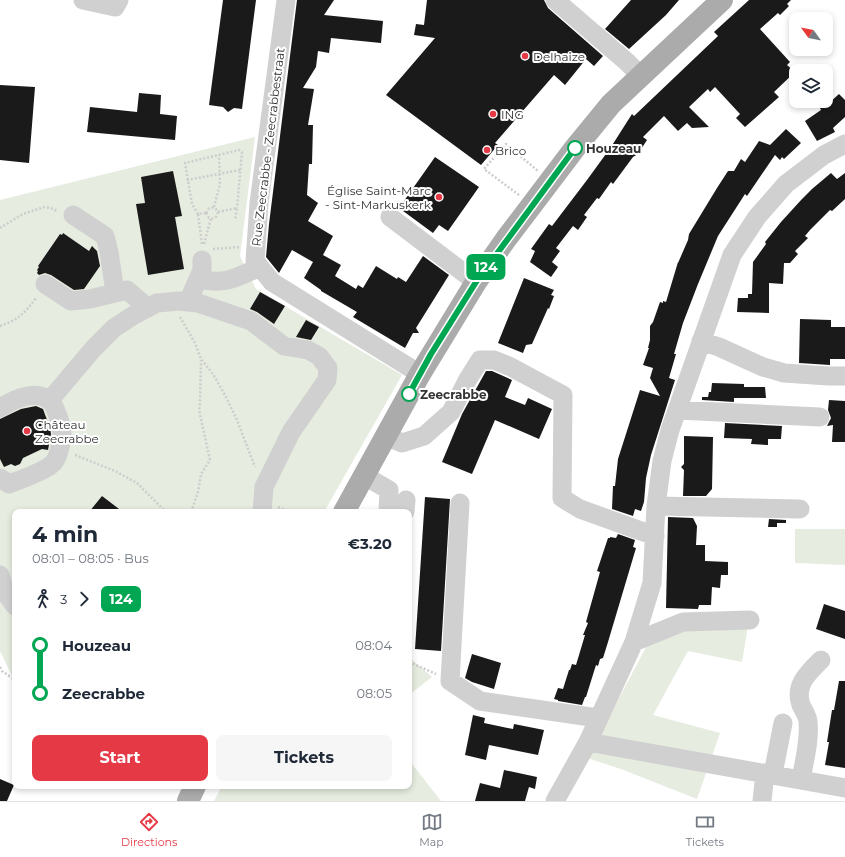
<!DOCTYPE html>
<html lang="en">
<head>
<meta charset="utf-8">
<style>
	:root { --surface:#fff; --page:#f6f6f7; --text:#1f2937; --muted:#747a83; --line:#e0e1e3; --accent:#e63946 }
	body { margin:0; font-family:Montserrat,sans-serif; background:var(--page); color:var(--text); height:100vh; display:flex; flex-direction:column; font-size:15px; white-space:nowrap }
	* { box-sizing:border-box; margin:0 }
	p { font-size:13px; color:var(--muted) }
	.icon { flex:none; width:22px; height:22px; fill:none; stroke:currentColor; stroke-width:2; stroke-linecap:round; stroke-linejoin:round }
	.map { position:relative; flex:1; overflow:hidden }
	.drawer { position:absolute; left:12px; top:509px; width:400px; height:280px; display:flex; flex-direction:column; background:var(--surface); border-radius:8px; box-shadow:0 2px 6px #0003 }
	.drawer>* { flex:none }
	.badge { padding:0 8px; border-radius:6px; font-size:14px; line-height:26px }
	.needle { width:26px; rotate:303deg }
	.buttons { position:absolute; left:789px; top:12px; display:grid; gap:8px }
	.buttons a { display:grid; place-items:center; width:44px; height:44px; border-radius:8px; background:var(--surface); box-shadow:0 2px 6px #0003; font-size:20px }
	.map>.badge { position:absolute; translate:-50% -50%; box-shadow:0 0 0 2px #fff }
	.legs { display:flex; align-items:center; gap:6px; height:44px; padding:0 20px; font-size:13px }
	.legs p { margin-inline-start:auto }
	.head { display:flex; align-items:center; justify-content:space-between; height:68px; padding:0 20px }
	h1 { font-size:22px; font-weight:700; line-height:30px }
	.action { display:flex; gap:8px; margin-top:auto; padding:8px 20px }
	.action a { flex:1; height:46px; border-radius:8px; background:var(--accent); color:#fff; font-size:16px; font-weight:700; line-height:46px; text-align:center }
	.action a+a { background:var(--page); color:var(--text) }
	ul { padding:0 20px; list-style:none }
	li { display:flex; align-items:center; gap:14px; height:48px; font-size:15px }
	li i { display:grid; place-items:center; width:6px; height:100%; margin:0 5px; background:currentColor }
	li i::after { content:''; width:10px; height:10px; margin:-5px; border:3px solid; border-radius:50%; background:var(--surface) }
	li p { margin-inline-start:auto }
	li:first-child i { background:linear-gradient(#0000 50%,currentColor 0) }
	li:last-child i { background:linear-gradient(currentColor 50%,#0000 0) }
	.dock { display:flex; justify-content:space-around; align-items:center; height:56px; border-top:1px solid var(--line); background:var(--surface); font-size:11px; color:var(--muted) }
	.dock a { display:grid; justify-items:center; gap:2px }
	.dock .active { color:var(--accent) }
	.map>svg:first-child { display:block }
	.green { fill:#e6ecdf }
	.building { fill:#1a1a1a }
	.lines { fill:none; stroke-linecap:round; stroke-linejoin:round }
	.path { stroke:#cdcdcd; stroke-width:2.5; stroke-dasharray:2 2; stroke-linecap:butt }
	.minor { stroke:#d0d0d0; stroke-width:19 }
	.major { stroke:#ababab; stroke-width:22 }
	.line-1-casing { stroke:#fff; stroke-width:9 }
	.line-1 { stroke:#00a651; stroke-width:6 }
	.poi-dot { fill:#e63946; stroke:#fff; stroke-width:1.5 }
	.stop-1-dot { fill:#fff; stroke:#00a651; stroke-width:2 }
	.labels { text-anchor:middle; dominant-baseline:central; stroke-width:4; stroke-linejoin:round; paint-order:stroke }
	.poi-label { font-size:12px; fill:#333; stroke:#fff; text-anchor:start }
	.street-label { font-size:12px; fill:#333; stroke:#fff }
	.stop-label { font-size:12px; font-weight:bold; fill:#333; stroke:#fff; text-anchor:start }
</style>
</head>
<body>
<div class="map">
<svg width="845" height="801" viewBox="0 0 845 801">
	<rect width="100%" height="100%" fill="#fff"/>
	<path class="green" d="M255,137L240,256L256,289L402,375L324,512H15V677L12,676L0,651V200Z
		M795,529H845V565L795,563Z
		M683,626H748L742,662L688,651L653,715L720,733L697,799L621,769L587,758L651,638Z
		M409,657L432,677L409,695Z
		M409,760L441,801H214L222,786H409Z"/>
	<path class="building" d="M223,0H256L242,109L234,108L228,112L223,107L209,105Z
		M297,0H334L324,15L383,21L381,43L331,38L329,53L318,51L316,67L303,88L314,89L308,125H313L312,164H309L307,195L318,203L308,221L333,236L323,255L341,265L335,276L356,289L358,285L363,288L376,266L397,279L398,277L406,282L423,256L449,275L416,328L419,333H413L405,348L353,317L357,312L321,291V290L304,278L313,262L292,250L279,273L266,257L269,224Z
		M427,0H544L548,8L603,56L594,66L586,59L565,85L554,75L495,143L498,145L481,165L386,95L435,38L414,35L416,24L424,25Z
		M631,0H679L666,15L629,49L605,29Z
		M749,0H791L787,4L789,6L780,15L778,13L760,29L790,62L787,65L795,72L774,92L779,97L745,127L736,118L740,114L715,87L710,92L708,89L689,107L709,127L692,128L687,123L678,131L664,116L643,137L647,140L638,154L633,157L613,184L611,182L599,199L597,198L584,215L587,217L578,230L573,226L556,248L560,251L552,262L558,267L551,277L530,262L535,251L531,249L549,224L552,226L587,180L611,147L632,114L634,116L718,36L714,32Z
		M0,85L35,87L29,163L0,160Z
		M139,93L161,95L160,114L177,116L175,140L87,132L90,107L137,112Z
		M839,94L845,100V117L833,128L835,132L817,141L805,121L821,110L820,108L829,103Z
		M786,129L801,143L784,159L782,157L780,160L775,155L747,196L745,194L718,236L698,284L683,323L674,354H676L669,378L675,380L651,455L646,478L644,502L641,511L635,509L633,516L612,509L613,486H615L618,459L640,390L660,396L650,378L653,368L643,365L649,348H648L650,340V326L653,322L660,302L663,303V301L666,302L678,262V263L688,240L689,234L717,188L728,171H734L741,159L745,162L759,141L770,145Z
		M435,157L479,187L448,231L439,225L433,233L399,208Z
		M173,171L182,216L175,217L184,269L148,275L136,204L145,203L141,177Z
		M831,173L837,179L845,173V199L832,211L830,210L810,230L805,236L808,238L795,251L798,254L790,263H784L783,284L769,283V313L737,312L738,298H748V294H752L753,262L766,244L765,242L781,222L802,199L812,189Z
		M63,233L89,251L92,246L97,251L100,266L84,289L74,290L51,275L45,273L39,275L37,273L38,271L37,270L39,267L38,266L60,234L62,235Z
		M524,278L554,290L551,295L554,296L549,309L548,308L532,344L526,345L523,353L498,343Z
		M260,292L285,306L274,324L257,312L250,309Z
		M800,319L831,320V327H845V359H830V365L799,363Z
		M306,320L319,327L311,340L296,337Z
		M486,371H492L512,380L505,397L525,405L528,398L552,409L539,439L495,420L472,474L442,462L462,414Z
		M712,383L744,384V387H765L766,398H734V402L702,400V397H708L709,392H711Z
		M829,400L845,401V442H832L833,425L827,426L831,418L828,410Z
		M36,406L43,409L50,428L51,434L48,450L42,449L23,458L20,464L15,466L11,464L4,467L0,459V419L21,409Z
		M725,423L782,426L781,439H768V445L751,444L752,439L724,438Z
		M684,436L713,437L712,489L706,496H683L684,470L681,467L684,464Z
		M102,496L123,512H89Z
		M425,497L450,499L441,651L415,649Z
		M668,517L693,518L697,526L696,545H705V561L728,562V575H721L720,588L712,587L711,605H699L698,609L666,608Z
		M769,519L786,520V523H777V527H768Z
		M618,534L635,540L633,547L636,548L608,642L603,658L600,659L598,666L596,665L586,697H585L582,705L558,701V700L554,699L558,688L563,689L569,670H570L572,664L576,665L585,635H583L588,623L586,622L600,572L597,571L608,538H610V537L616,538Z
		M824,604L845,611V639L816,629Z
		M472,654L501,663L494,689L472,682L465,678Z
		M839,681H845V768L825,765L829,742H827L832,710H834Z
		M473,715L485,718L484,723L513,729L514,724L544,730L538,755L489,745L486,760L465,755Z
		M504,770L537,777L535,789L529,787L525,801H475L480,783L500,788Z
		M0,779L14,785L7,801H0Z"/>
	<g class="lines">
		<path class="path" d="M187,180L240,170
			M519,195L484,169L506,144L538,171
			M214,207L220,184L219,155
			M206.5 213a5.5 5.5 0 1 1 11 0a5.5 5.5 0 1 1-11 0Z
			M218,212L237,208L235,220
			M198,214L192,204L185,163L239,150L242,152L237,208
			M0,228L23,214L44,207L51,208L57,211
			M202,244L198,214L207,213
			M204,244L211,218
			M213,249L240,247
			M180,317L195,343L201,359L213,374L225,395L237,420L255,467
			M0,326C18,320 25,313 36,298
			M75,455L115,471L137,483L166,512
			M278,507L290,512
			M191,512L198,492L201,474L210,460L199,410L200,403L201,360
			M409,662L436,674
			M0,667L2,671L15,680"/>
		<path class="minor" d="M83,0L115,7L119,0
			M286,0L259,203L255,261L272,282L420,374
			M555,0L627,62L640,75
			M73,215L105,236L109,252L115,292
			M390,217L476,282
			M198,279L202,270V260
			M45,284L71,301L90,299L127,290L148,308
			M188,302L198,279C225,285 236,278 260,267
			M701,341L719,347L763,367L784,373L828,376H845
			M50,400L93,349L114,328L134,315L157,303L179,301L198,303L251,321L284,346L308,350L319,356L328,368L327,380L291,432L264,487L262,512
			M0,408C13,400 35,389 49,400C55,404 62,426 62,434C61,443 59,459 51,465C42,472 20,480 9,484L0,478
			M678,410L820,417
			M386,436L402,443L424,436L451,412L468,379L480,360H494L511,367L563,395L562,498L580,509L655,536
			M363,475L389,490L388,512
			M460,503L450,681L480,701L598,718
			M656,506L800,509
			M405,512L406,500
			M0,575L5,592L15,606
			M634,642L683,622L750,620
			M588,742L845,788
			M773,774L783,723
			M801,780C804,761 810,741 808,722C808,716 803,710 801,705C794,685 808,673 821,660
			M555,801L588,742L634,642L652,583L656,506L662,461L670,430L732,255L757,217L786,184L824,155L845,144
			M762,801L765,773"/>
		<path class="major" d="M344,512L420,374L476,282L506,239L575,148L611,104L722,0
			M188,801L195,786"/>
	</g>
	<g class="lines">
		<g class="line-1-casing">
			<path id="line-1" d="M409,394L431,354L476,282L575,148"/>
		</g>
		<use href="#line-1" class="line-1"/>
	</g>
	<g class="poi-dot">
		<circle cx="525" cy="56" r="4"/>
		<circle cx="493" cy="114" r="4"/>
		<circle cx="487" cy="150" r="4"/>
		<circle cx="439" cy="197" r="4"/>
		<circle cx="27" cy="431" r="4"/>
	</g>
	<g class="stop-1-dot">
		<circle cx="575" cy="148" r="7"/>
		<circle cx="409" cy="394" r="7"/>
	</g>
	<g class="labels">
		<g class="poi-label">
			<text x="533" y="56">Delhaize</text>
			<text x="501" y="114">ING</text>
			<text x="495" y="150">Brico</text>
			<text x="431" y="190" text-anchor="end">Église Saint-Marc<tspan x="431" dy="14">- Sint-Markuskerk</tspan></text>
			<text x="35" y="424">Château<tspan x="35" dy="14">Zeecrabbe</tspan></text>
		</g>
		<g class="street-label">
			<text transform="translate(268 147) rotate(-83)">Rue Zeecrabbe - Zeecrabbestraat</text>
		</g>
		<g class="stop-label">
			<text x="586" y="148">Houzeau</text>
			<text x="420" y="394">Zeecrabbe</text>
		</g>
	</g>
</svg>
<div class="buttons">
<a><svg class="needle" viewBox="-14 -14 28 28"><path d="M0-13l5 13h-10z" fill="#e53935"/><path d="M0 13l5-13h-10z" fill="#747a83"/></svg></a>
<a><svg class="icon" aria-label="layers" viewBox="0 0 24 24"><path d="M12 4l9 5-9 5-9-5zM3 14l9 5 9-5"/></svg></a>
</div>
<b class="badge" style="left:486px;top:267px;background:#00a651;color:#fff">124</b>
<section class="drawer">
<div class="head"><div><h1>4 min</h1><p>08:01 – 08:05 · Bus</p></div><b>€3.20</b></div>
<div class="legs"><svg class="icon" aria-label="walk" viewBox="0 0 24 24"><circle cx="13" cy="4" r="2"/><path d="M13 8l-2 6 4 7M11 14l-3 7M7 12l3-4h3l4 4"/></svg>3<svg class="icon" aria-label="forward" viewBox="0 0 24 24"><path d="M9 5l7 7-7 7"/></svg><b class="badge" style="background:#00a651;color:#fff">124</b></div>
<ul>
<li><i style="color:#00a651"></i><b>Houzeau</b><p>08:04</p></li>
<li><i style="color:#00a651"></i><b>Zeecrabbe</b><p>08:05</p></li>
</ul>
<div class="action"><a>Start</a><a>Tickets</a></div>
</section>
</div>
<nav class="dock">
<a class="active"><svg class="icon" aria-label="directions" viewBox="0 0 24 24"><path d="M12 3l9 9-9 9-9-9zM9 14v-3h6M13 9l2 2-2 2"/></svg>Directions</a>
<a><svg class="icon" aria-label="map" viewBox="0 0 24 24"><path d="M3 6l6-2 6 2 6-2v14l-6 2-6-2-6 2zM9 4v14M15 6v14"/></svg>Map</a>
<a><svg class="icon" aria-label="tickets" viewBox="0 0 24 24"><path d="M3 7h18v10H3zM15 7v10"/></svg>Tickets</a>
</nav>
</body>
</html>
